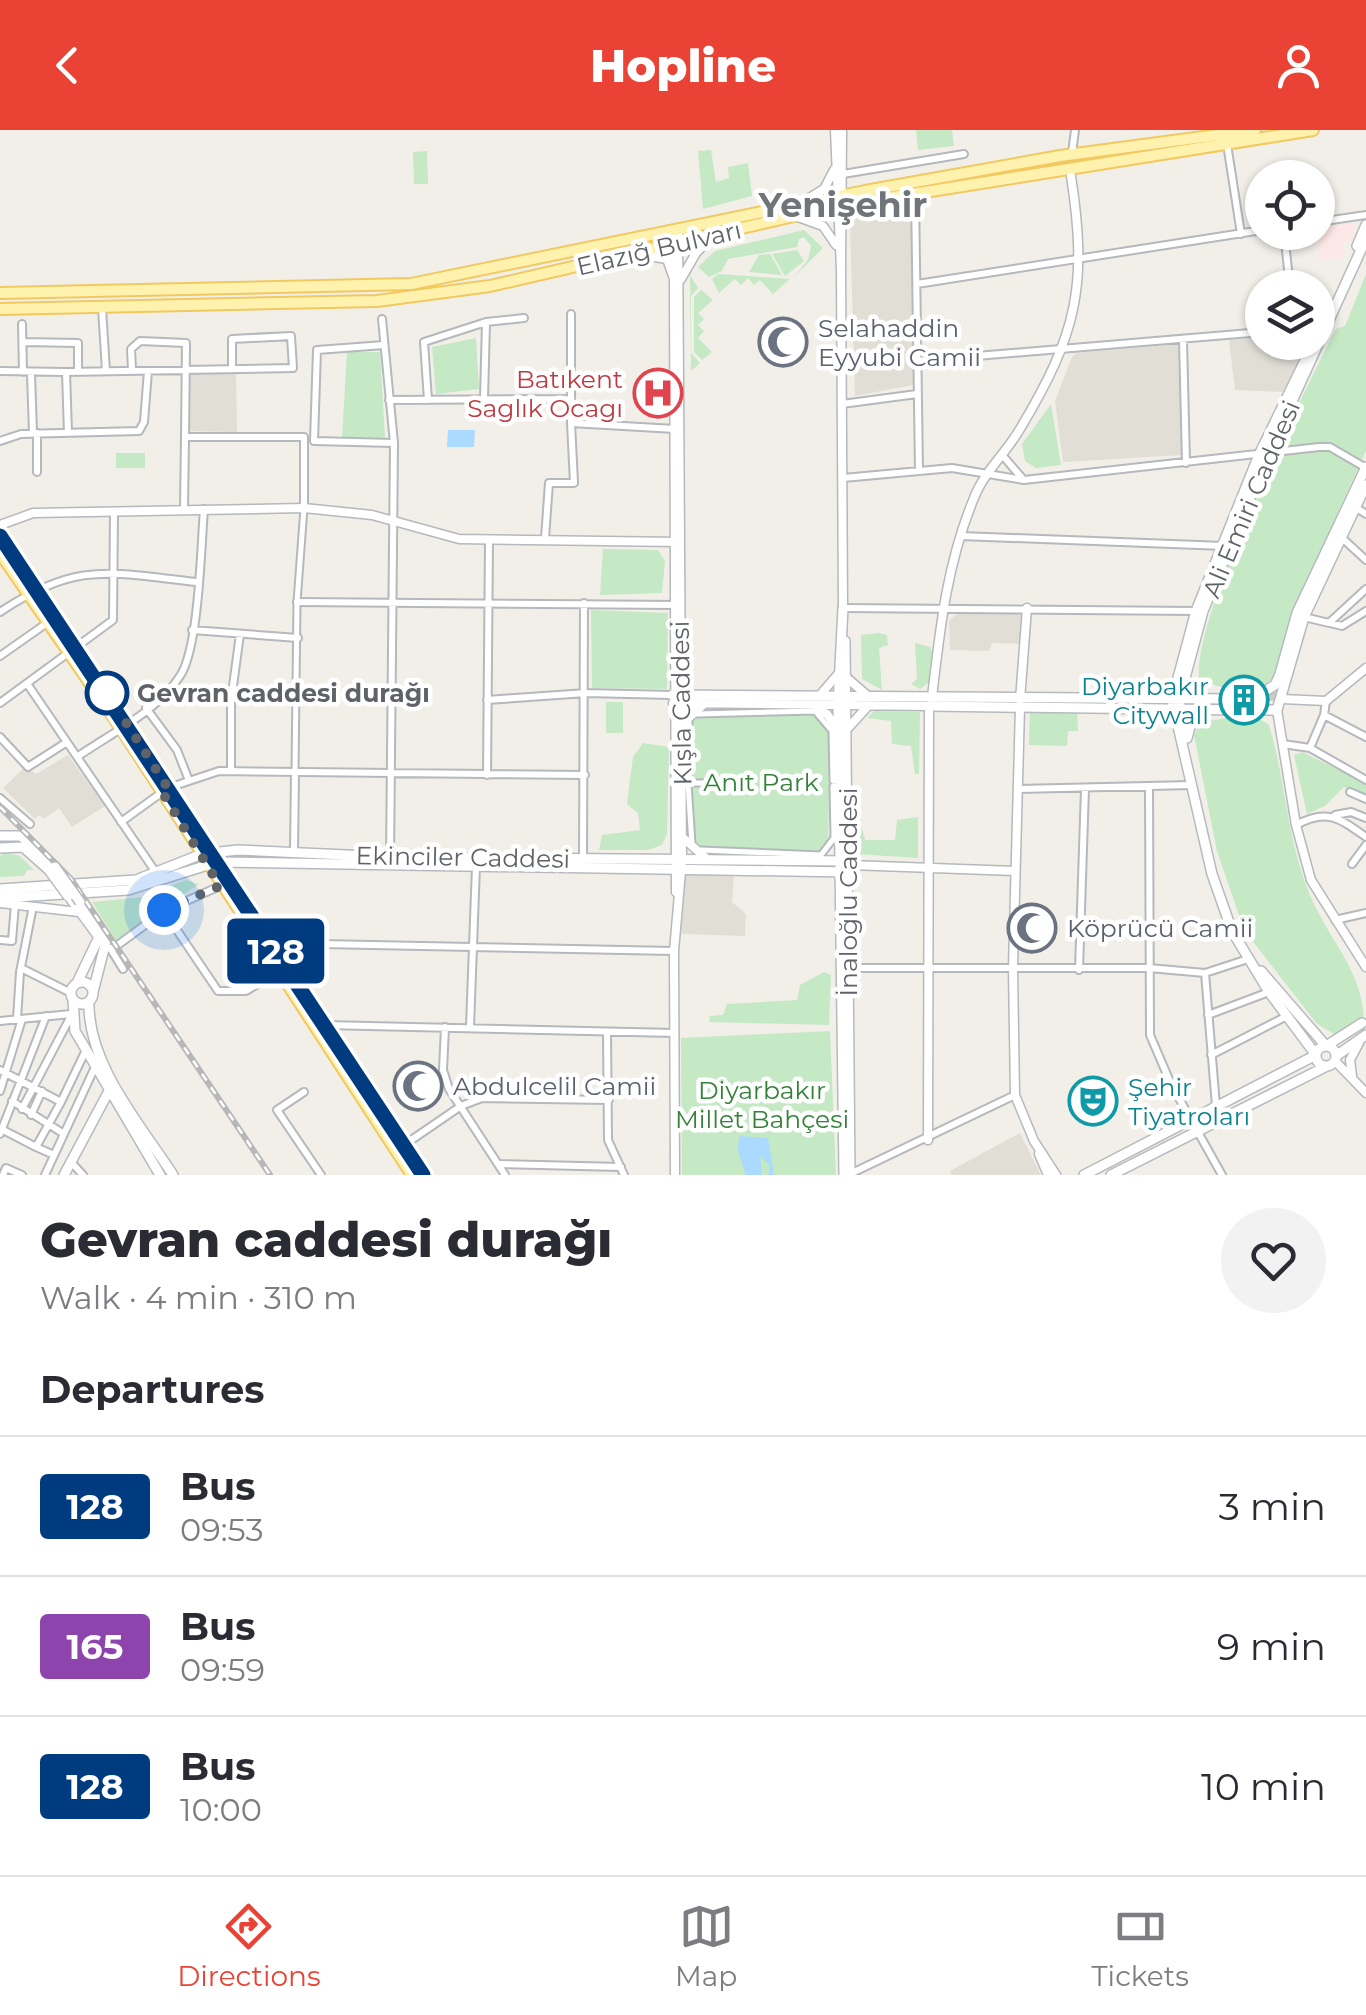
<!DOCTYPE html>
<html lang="en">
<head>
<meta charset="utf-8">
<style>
	:root { --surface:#fff; --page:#f2f2f3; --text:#2b2b33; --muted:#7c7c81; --line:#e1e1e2; --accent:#ea4335 }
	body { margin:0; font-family:Montserrat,sans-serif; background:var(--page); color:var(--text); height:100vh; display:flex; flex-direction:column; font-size:38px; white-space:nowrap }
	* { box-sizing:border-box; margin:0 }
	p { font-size:32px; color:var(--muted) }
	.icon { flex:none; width:55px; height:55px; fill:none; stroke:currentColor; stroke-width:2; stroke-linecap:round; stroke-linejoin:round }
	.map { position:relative; height:1045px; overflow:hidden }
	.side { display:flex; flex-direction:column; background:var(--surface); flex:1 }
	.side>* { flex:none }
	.badge { padding:0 20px; border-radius:8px; font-size:35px; line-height:65px }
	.buttons { position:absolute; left:1245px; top:30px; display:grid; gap:20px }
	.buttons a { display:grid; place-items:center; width:90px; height:90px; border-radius:50%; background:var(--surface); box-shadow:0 2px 8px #0004; font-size:50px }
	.you { position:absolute; width:50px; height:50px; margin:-25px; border:8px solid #fff; border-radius:50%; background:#1a73e8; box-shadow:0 0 0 15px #1a73e833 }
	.map>.badge { position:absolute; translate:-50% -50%; box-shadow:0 0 0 5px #fff }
	h2 { padding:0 40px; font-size:38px; line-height:90px }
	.round { display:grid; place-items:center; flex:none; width:105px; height:105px; border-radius:52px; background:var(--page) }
	.headline { display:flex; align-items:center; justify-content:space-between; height:170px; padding:0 40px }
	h1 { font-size:48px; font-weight:800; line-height:75px }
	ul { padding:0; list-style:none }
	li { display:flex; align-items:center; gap:30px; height:140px; padding:0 40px; border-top:2px solid var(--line) }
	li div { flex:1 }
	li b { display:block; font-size:38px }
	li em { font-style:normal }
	li .badge { min-width:110px; font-weight:700; text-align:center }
	header { display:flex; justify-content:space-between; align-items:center; height:130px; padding:0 40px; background:var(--accent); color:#fff; font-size:45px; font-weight:800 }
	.tab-bar { display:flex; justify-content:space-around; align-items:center; height:140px; border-top:2px solid var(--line); background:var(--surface); font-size:28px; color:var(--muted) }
	.tab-bar a { display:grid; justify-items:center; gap:5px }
	.tab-bar .on { color:var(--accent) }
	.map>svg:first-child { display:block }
	.education { fill:#e1ded6 }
	.medical { fill:#fce8e6 }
	.green { fill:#c5e8c5 }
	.water { fill:#aadaff }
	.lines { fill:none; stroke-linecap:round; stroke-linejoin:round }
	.secondary-tunnel { stroke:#ccccc8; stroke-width:9; stroke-dasharray:9 4.5; stroke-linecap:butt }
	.pedestrian-casing { stroke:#b5b8bc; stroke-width:9 }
	.minor-casing { stroke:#b5b8bc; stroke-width:10 }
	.tertiary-casing { stroke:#b5b8bc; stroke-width:11 }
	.secondary-casing { stroke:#b6babf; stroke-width:12 }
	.primary-casing { stroke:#f2c960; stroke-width:14 }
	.pedestrian { stroke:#fff; stroke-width:5 }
	.minor { stroke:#fff; stroke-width:6 }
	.tertiary { stroke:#fff; stroke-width:8 }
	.secondary { stroke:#fff; stroke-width:9 }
	.primary { stroke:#fff2af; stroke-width:10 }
	.rail-casing { stroke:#b6b7b8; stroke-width:6 }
	.rail { stroke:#fff; stroke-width:2.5; stroke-dasharray:8; stroke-linecap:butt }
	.secondary-bridge-casing { stroke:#b6babf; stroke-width:12; stroke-linecap:butt }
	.secondary-bridge { stroke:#fff; stroke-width:9 }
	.line-casing { stroke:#fff; stroke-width:22 }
	.line { stroke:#003b80; stroke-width:15 }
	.walk { stroke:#5f6368; stroke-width:10; stroke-dasharray:0 18 }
	.stop-dot { fill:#fff; stroke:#003b80; stroke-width:5 }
	.labels { text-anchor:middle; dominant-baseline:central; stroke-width:9; stroke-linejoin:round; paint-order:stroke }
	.street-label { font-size:25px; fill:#5f6368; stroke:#fff }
	.worship-label { font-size:25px; fill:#5b616d; stroke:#fff; text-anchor:start }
	.health-label { font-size:25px; fill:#be3a42; stroke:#fff; text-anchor:end }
	.culture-label { font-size:25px; fill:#0d838f; stroke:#fff; text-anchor:end }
	.stop-label { font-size:25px; font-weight:bold; fill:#5f6368; stroke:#fff; text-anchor:start }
	.park-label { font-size:25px; fill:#348238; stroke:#fff }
	.district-label { font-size:35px; font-weight:bold; fill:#70757a; stroke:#fff }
</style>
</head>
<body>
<header><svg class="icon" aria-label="back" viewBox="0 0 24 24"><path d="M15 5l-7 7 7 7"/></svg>Hopline<svg class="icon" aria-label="person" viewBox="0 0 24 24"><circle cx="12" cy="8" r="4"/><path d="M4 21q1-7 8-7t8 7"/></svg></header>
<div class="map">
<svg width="1366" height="1045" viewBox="0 0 1366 1045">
	<rect width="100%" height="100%" fill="#f1efe8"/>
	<path class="education" d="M911,67L913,255L855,266L850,94L862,77Z
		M1262,207V212L1308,213L1283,262L1235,260L1229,210Z
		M1180,214L1183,325L1063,332L1055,271L1072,227L1077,223Z
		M236,243L237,302L188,301L190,244Z
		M1017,482L1023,488V514L992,513L989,521L950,520L949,491L958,483Z
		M68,625L105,676L72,697L59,678L44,689L39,685L35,689L3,658L25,637L36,644Z
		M734,744L732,772L746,784L745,806L682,804L677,772L683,745Z
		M1020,1003L1041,1045H952L950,1041Z"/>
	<path class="medical" d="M1356,93L1351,111L1344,112L1342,129L1319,130L1318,97Z"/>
	<path class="green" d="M916,0H952L954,16L918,20Z
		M711,20L716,52L729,48L728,37L748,33L752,66L703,79L698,21Z
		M427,21L428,54H414L413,22Z
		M804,100L823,118L793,148L808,130L811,116L804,107L799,109L797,117L728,129L722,141L709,147L698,137L715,121Z
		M797,120L804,131L785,146L772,124Z
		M770,124L782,145L749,142L759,125Z
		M718,144L790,149L773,164L760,150L754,155L748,148L741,155L735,149L719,163L712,149Z
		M1366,144V321L1296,474L1274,546L1265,556C1243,558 1220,561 1199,549C1192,487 1303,264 1336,199L1345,196Z
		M690,145L698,158L691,166V223L700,233L691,241Z
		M701,160L713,170L698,183L704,189L698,195L704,201L698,208L712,222L702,230L694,222V167Z
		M476,208L479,259L436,264L432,217Z
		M347,222H380L385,308H342Z
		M1051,274L1061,335L1036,338L1025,331L1022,314Z
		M116,323H145V338H116Z
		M603,419L658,420L665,431L662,463L600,465Z
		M591,480L668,483L667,559L592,558Z
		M879,503L887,505L888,515L879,518L882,560L862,549L861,505Z
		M915,513L930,517C937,532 937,550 920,559L911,554L917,549Z
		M606,572H623V603H606Z
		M1030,580L1077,582L1078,601H1068L1067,616L1029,615Z
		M874,581L920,582L919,644H915L911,616L892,614L891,591L867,588Z
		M703,582L815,584L830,601L828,717L818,722L699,718L693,712L690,593Z
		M1240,586L1258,588L1269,595C1287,655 1287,718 1315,776C1336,819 1366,847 1364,900L1334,904L1317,894L1244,800L1217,721L1194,605L1200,592Z
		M643,613L669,617L667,704L662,715L648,720H599L602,705L640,700L638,683L627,674L633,627Z
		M1302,622L1366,653V667L1344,657L1325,676L1307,684L1294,625Z
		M918,687V728L856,724V690L860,689L865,710H895L897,690Z
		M5,723L20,726L34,740H27L24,746L0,747V726Z
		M185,750L199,754L116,810L92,772L145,767Z
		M824,842L831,845L829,895L709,892L710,886L723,885L727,874L797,870L800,855Z
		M830,901L836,1045H682L681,908Z"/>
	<path class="water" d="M448,300H475L474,317H447Z
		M740,1006L768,1008L774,1045H768L770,1036L760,1025L762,1045H746L737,1018Z"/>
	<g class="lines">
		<path class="secondary-tunnel" d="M1240,569L1273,566L1282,569"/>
		<g class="pedestrian-casing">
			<path id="pedestrian" d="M697,584L815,581L832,601L833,651
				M689,592L688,653H739
				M295,642L297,472L304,378
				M688,653L692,714
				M701,720L821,725L834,708L833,656"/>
		</g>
		<g class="minor-casing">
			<path id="minor" d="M1227,14L1241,104
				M1072,23L1075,0
				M843,44L964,24
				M915,64L919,341
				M1318,92L1366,85
				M1284,102L1290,158
				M917,154L1262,100
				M102,178L106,241
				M571,184V293L675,299
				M382,189L394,313L390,730
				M22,194L23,242
				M1183,210L1186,333
				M23,212L78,213V242
				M384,215L317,220L314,311L394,313
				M917,231L1262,202
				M132,240L131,219L140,211L186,213L185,307H304V378
				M0,241L66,242
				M31,244L33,303
				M484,269L486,192L524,188
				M389,270L570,269
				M428,270L424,212L486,192
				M842,274L917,264
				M37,303V342
				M68,303L66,242L293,238L291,206L232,209V239
				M0,311L21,304L139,301L144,292L148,241
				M1003,326L1022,348
				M843,348L952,338L1024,350L1319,317H1330L1366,338
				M1355,377L1366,384
				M184,378L185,307
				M961,406L1224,416
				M1341,407L1366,430
				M545,408L549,353H574L571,293
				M297,472L679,475
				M843,478L1197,481
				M0,482C78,430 110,443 197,452
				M1304,487L1329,493L1366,459
				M1330,493L1342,496L1366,481
				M192,500L298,508
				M0,526L47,493
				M28,555L157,744
				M487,570L586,563L672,565
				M1326,571L1324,585L1366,607
				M0,573L113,490L114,381
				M146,578L177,620L188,648
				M0,607L28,637L67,612
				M1283,614L1310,618L1366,650
				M1310,618L1324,585
				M77,627C110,604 158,581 180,546C199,518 201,416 204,379
				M231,641V571L240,504
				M487,645L489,410
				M1149,657L1150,905L1171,954L1222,1045
				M1018,659L1192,655
				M1350,662L1366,669
				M0,668L30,694
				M1335,685L1351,682L1366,688
				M121,692L168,658L219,641L585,645
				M1296,695C1327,678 1339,688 1366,707
				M294,723L295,642
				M583,730L584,473
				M1352,734L1366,715
				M164,781L218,861H246L278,842
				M1335,790L1366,783
				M0,810L12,811L15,774
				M271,813L674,821
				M110,818L123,839
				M111,820L164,781L220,756
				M21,838L71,863
				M849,838H1149L1205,843L1248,829
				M1079,840L1085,658
				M1205,843L1216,976
				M1208,885L1269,862
				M17,889L20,842L33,776
				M0,891L71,884
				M325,895L675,903
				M445,897L443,940L449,959L505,1045
				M470,897L476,736
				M607,903L608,1010L624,1045
				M1211,925L1287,886
				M0,940L61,972L86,920
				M0,961L22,889
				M304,962L277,980L321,1045
				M12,971L64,1004
				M22,979L72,884
				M31,985L42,961
				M1,999L36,1017
				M0,1004L46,886
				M404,1015L461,976L482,968L609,970
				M54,1025L36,1017L61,972
				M71,1032L83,1045
				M500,1034L621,1037
				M850,1044L1015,965
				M3,1045L6,1038L22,1045
				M45,1045L95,937"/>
		</g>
		<g class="tertiary-casing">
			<path id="tertiary" d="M835,0L841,140L843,478
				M803,72L824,59L834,40
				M798,87L823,96L836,115
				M669,101L673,136
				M637,124L667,129L674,149L676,762
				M841,140L842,0
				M681,149L696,123L713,106
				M0,395L33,383L304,378L372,385L459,409L680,412
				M847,548L869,567
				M820,565L839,543
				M932,567C940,498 947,433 974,368C984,342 1006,323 1020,299C1077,204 1088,156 1071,46
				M1282,569L1326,571L1366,538
				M1020,570L1027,478
				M673,573L929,576L928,1010
				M1020,577L1013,838L1015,965L1034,1011L1056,1045
				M816,579L827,584L837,599
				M1277,580L1296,695L1311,750L1366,837
				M682,594L704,574
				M848,598L868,576
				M682,707L708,730
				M850,735L1015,741
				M0,773L79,782
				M1335,931L1366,963
				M1352,946L1350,930L1359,913
				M1039,1024L1048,1045
				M675,1045L674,821L682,730L678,100"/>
		</g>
		<g class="secondary-casing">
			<path id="secondary" d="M1357,116L1366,95
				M843,478L838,576L844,1045
				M845,511L850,1045
				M672,565L1240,569
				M1254,568L1275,555L1280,544L1297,483L1366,337
				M929,576L1241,580
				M1248,580H1277L1304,487L1366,355
				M1185,603L1179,570L1203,481L1268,324L1366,109
				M1187,608L1191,593L1206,581
				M0,706H21L55,737
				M0,718L23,717L49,740
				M0,759L136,750L202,724L238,720L390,727L850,731
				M0,768L128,760L217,732L849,742
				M71,769L99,807L77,853
				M80,772L106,811L93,862
				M1261,841L1326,916L1362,893
				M71 863a11 11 0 1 1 22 0a11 11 0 1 1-22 0Z
				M73,869L75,901L160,1045
				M89,871C87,934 140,994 173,1045
				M1316 926a10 10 0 1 1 20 0a10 10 0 1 1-20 0Z
				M1336,926L1366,905
				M64,1045L110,959
				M1084,1045L1316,925L1269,862L1232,801L1212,744L1172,570L1196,481L1259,325L1314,212
				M1111,1045L1327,936"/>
		</g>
		<g class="primary-casing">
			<path id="primary" d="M0,163L411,154L865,61L1060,26L1255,0
				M0,179L377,171L490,156L837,76L1313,0
				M0,406L423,1045
				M0,423L114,588L412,1045"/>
		</g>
		<use href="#pedestrian" class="pedestrian"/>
		<use href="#minor" class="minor"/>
		<use href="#tertiary" class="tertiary"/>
		<use href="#secondary" class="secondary"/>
		<use href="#primary" class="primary"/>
		<g class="rail-casing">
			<path id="rail" d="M0,677L71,749L270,1045"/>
		</g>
		<use href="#rail" class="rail"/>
		<g class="secondary-bridge-casing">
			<path id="secondary-bridge" d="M55,737L80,772
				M49,740L68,766"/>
		</g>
		<use href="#secondary-bridge" class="secondary-bridge"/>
	</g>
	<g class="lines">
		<g class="line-casing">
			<path id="line" d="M0,406L423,1045"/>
		</g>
		<use href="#line" class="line"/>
		<path class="walk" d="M107,563L168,658L162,662L220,756L164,780"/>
	</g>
	<defs>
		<g id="mosque-ring" transform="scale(2.5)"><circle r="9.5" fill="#fff" stroke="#6b7280" stroke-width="1.5"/><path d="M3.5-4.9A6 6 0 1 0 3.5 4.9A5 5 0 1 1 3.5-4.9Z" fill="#6b7280"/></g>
		<g id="hospital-ring" transform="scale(2.5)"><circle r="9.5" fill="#fff" stroke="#e0444e" stroke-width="1.5"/><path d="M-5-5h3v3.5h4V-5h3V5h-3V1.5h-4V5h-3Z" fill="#e0444e"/></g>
		<g id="building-ring" transform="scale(2.5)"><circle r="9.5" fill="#fff" stroke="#0f9aa8" stroke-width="1.5"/><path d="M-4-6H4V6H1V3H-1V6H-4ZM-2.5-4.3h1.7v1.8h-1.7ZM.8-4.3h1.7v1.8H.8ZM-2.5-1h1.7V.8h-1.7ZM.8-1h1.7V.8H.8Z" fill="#0f9aa8"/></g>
		<g id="theatre-ring" transform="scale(2.5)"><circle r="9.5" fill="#fff" stroke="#0f9aa8" stroke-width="1.5"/><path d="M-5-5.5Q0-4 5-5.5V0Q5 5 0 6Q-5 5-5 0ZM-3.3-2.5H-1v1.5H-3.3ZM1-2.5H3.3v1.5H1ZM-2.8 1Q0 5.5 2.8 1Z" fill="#0f9aa8"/></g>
	</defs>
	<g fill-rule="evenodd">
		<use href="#mosque-ring" x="783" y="212"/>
		<use href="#hospital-ring" x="658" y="263"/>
		<use href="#building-ring" x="1244" y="570"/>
		<use href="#mosque-ring" x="1032" y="798"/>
		<use href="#mosque-ring" x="418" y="956"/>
		<use href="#theatre-ring" x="1093" y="971"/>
	</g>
	<circle class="stop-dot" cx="107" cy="563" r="20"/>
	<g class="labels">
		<g class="street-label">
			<text transform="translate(659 118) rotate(-13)">Elazığ Bulvarı</text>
			<text transform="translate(1251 369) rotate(-67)">Ali Emiri Caddesi</text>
			<text transform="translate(681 573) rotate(-91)">Kışla Caddesi</text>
			<text transform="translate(463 727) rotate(1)">Ekinciler Caddesi</text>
			<text transform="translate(848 762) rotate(-90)">İnaloğlu Caddesi</text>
		</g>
		<g class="worship-label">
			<text x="818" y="198">Selahaddin<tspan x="818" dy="29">Eyyubi Camii</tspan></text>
			<text x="1067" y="798">Köprücü Camii</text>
			<text x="453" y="956">Abdulcelil Camii</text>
		</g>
		<g class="health-label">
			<text x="623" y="249">Batıkent<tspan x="623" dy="29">Saglık Ocagı</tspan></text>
		</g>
		<g class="culture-label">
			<text x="1209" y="556">Diyarbakır<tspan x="1209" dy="29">Citywall</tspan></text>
			<text x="1128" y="957" text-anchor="start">Şehir<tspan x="1128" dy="29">Tiyatroları</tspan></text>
		</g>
		<g class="stop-label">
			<text x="137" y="563">Gevran caddesi durağı</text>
		</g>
		<g class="park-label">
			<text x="761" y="652">Anıt Park</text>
			<text x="762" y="960">Diyarbakır<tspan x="762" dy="29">Millet Bahçesi</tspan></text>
		</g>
		<g class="district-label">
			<text x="843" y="74">Yenişehir</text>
		</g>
	</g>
</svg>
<div class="buttons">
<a><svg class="icon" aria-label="locate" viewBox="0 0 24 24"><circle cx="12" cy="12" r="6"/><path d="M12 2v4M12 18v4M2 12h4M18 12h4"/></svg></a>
<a><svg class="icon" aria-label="layers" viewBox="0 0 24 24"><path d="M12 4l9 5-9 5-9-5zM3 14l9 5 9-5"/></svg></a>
</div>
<div class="you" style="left:164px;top:780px"></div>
<b class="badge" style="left:276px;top:821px;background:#003b80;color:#fff">128</b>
</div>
<section class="side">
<div class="headline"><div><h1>Gevran caddesi durağı</h1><p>Walk · 4 min · 310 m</p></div><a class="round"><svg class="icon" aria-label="heart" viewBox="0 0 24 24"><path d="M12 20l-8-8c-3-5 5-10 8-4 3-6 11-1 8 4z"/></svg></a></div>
<h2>Departures</h2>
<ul>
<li><span class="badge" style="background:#003b80;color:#fff">128</span><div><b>Bus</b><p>09:53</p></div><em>3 min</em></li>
<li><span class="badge" style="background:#8e44ad;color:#fff">165</span><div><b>Bus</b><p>09:59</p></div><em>9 min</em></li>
<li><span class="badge" style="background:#003b80;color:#fff">128</span><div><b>Bus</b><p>10:00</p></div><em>10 min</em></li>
</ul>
</section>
<nav class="tab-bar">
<a class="on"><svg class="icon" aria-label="directions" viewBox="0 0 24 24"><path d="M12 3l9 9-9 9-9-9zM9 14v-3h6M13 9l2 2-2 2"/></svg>Directions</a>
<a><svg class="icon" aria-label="map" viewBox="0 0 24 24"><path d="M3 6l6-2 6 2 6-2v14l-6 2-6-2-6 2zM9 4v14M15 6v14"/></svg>Map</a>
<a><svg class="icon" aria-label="tickets" viewBox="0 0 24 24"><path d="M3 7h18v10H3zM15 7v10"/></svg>Tickets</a>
</nav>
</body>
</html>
